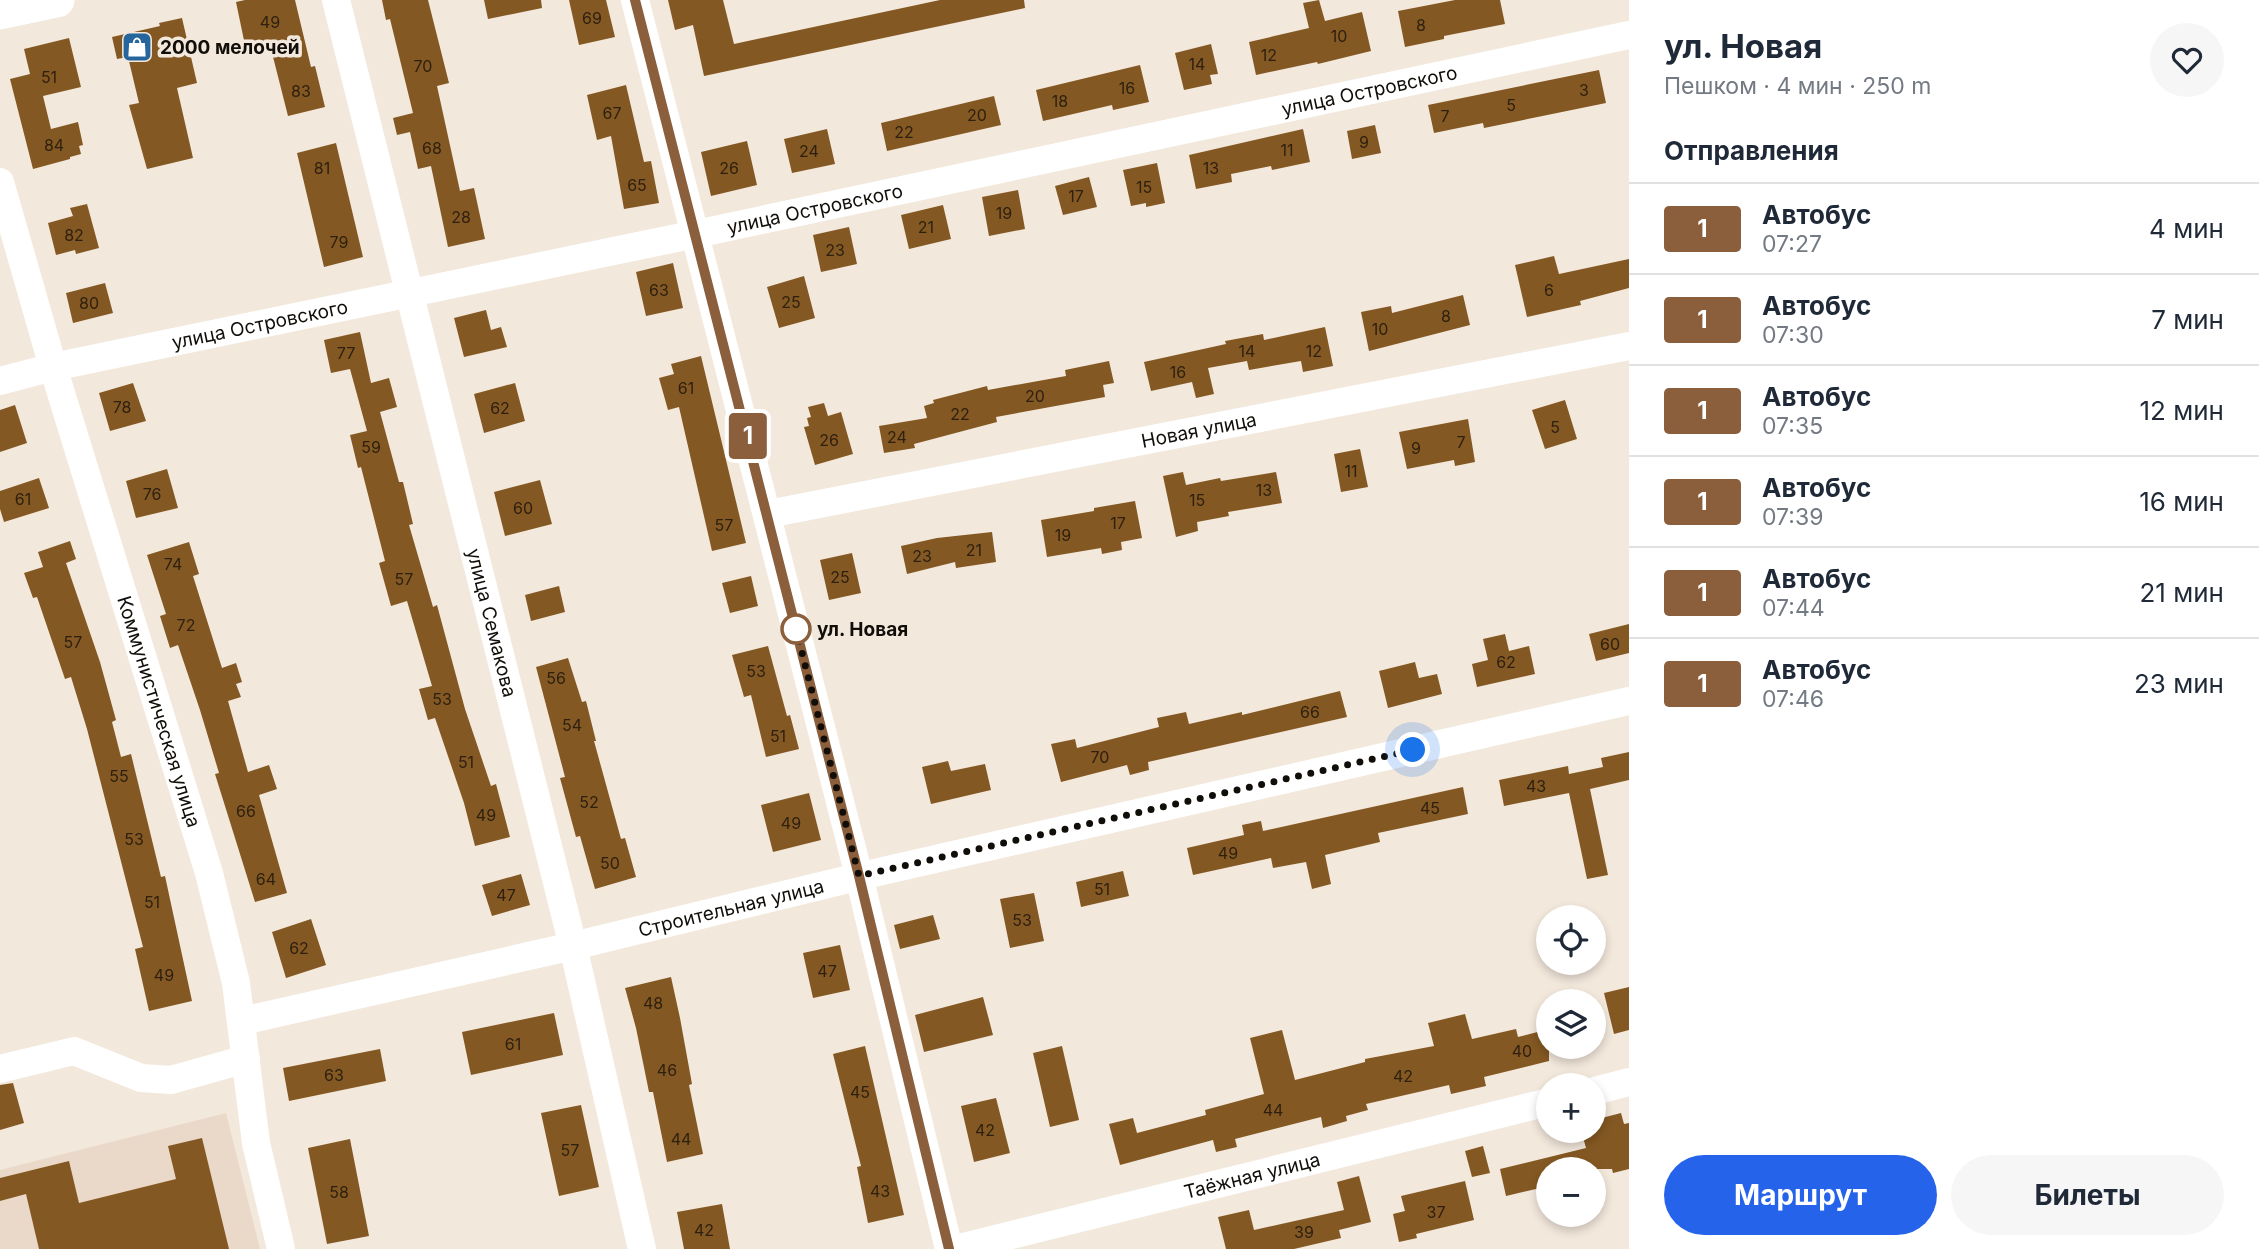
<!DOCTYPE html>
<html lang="ru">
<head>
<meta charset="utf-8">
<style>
	:root { --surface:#fff; --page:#f6f6f7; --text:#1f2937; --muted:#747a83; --line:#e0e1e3; --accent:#2563eb }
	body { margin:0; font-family:Inter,sans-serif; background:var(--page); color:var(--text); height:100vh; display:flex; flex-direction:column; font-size:26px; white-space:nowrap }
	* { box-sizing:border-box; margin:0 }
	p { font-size:23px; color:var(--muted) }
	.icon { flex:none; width:38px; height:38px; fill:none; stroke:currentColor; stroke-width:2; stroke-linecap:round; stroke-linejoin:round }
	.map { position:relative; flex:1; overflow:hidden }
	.drawer { display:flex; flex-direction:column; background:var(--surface); width:630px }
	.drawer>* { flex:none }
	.badge { padding:0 14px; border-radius:5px; font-size:24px; line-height:46px }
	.fabs { position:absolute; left:1536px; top:905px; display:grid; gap:14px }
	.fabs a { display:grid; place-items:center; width:70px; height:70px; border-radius:50%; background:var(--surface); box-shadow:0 4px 10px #0003; font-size:35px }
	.you { position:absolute; width:35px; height:35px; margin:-18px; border:5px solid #fff; border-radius:50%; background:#1a73e8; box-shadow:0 0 0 10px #1a73e833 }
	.map>.badge { position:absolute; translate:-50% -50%; box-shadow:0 0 0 4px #fff }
	h2 { padding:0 35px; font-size:26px; line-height:63px }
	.round { display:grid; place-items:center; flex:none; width:74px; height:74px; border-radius:37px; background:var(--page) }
	.head { display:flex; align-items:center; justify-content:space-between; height:119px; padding:0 35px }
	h1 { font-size:33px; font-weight:700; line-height:52px }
	.cta { display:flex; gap:14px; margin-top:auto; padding:14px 35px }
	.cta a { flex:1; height:80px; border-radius:42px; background:var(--accent); color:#fff; font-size:28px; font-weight:700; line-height:80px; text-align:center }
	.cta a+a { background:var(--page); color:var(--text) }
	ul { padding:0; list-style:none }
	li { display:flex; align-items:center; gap:21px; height:91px; padding:0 35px; border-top:2px solid var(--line) }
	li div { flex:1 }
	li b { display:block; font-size:26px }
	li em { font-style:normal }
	li .badge { min-width:77px; font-weight:700; text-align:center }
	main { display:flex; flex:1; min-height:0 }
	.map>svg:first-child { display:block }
	.built { fill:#ead9c8 }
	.building { fill:#845822 }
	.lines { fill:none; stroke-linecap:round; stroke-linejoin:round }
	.minor { stroke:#fff; stroke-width:28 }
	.major { stroke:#fff; stroke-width:35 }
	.line-casing { stroke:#fff; stroke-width:16 }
	.line { stroke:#8b5e3c; stroke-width:10 }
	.walk { stroke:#110e0a; stroke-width:7; stroke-dasharray:0 12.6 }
	.stop-dot { fill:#fff; stroke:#8b5e3c; stroke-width:3.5 }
	.labels { text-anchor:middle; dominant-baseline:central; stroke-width:7; stroke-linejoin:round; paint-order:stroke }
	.number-label { font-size:16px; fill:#2e2010 }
	.poi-label { font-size:19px; font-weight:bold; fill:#110e0a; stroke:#f3e8dc; text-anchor:start }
	.street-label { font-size:19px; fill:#110e0a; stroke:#f3e8dc }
	.stop-label { font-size:19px; font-weight:bold; fill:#110e0a; stroke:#f3e8dc; text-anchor:start }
</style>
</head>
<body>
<main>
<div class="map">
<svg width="1629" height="1249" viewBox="0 0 1629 1249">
	<rect width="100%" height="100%" fill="#f3e8dc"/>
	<path class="built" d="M226,1113L260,1249H0V1170Z"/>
	<path class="building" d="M245,0H295L311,67L315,66L325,107L288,116L270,45L246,50L236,2Z
		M382,0H428L449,83L437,86L460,191L474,188L485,239L448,247L431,166L418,169L410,132L397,135L393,118L413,113L390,19L386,20Z
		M484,0H541L542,8L488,19Z
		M569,0H606L615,37L579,45Z
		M668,0H723L734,44L940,0H1024L1025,8L704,76L693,25L675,30Z
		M1319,0L1325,21L1362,12L1371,51L1318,64L1317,62L1256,75L1249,42L1309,28L1303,3Z
		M1455,0H1500L1505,24L1444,36V39L1405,47L1398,11Z
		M182,18L197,83L177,88L193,158L147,169L129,105L139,103L128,57L117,59L112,37L160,26L159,23Z
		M69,38L81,87L43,96L51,129L78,122L83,145L79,146L81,154L70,157V159L33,169L10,79L30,74L24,49Z
		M1211,44L1218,74L1210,75L1212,84L1184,90L1175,53Z
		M1140,65L1149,102L1113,110L1112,105L1043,121L1036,90Z
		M1599,70L1606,103L1484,128L1483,123L1434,133L1428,105Z
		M626,85L644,162L651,161L659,203L624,209L611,136L597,140L587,95Z
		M994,96L1001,125L887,151L881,123Z
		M1375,125L1381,153L1352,159L1347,131Z
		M827,129L835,164L792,173L784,139Z
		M1303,129L1310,162L1272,170L1271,166L1231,174L1232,182L1196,189L1189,155Z
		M747,141L757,185L711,196L701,152Z
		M336,143L363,257L324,267L297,153Z
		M1157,163L1165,203L1146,207V203L1131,206L1123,170Z
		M1089,177L1097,207L1063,215L1055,186Z
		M1018,190L1025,229L989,236L982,197Z
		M87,204L99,248L76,254L75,250L56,255L48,223L73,216L70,208Z
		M943,205L951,239L909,249L901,215Z
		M849,227L857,264L821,272L813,235Z
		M1554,256L1559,274L1629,259V288L1580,301L1581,305L1527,317L1515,265Z
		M673,263L683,308L646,316L636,272Z
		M804,276L815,318L779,328L767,287Z
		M105,283L113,313L73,323L66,293Z
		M1463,295L1470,325L1369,351L1361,312L1391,306L1392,313Z
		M486,310L491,330L501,327L507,347L464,357L454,318Z
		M1325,327L1333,366L1303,372L1301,361L1249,370L1247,361L1208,368L1214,394L1196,398L1192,382L1151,391L1144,362L1226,344L1225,341L1263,334L1264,340Z
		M360,332L371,383L389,378L397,407L380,412L399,482H403L413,524L409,525L433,607L437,605L465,709L491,786L496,784L510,837L475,846L464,803L435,718L428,720L419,689L432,686L407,601L391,606L379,563L385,561L361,467L358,468L350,435L367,431L350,369L331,373L324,340Z
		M701,356L746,543L712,551L679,407L668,410L659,378L674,374L671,364Z
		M1109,361L1114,383L1103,385L1105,397L996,417L997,422L914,444L915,448L884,453L879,426L927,418L924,406L934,403L933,400L987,386L988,390L1066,376L1065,370Z
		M133,383L146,421L110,431L99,393Z
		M515,383L525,421L484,433L474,394Z
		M1565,400L1577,439L1545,449L1532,410Z
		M824,403L828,416L841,412L853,454L815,465L804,427L809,426L807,418L811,417L808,407Z
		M15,405L27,443L0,452V410Z
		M1468,419L1475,462L1455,466L1454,460L1407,469L1399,432Z
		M1360,449L1368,487L1341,492L1334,454Z
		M167,469L178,508L136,518L126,481Z
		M1183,472L1186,485L1220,478L1221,481L1276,472L1282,503L1228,512L1229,516L1197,522L1198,531L1176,537L1163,476Z
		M39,478L49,508L4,522L0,509V491Z
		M540,480L552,524L505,536L494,492Z
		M1135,501L1142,538L1121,542L1122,550L1102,554L1101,548L1047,557L1041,520L1094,511V508Z
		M992,532L996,562L956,568L955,562L907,574L901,546L937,538Z
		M70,541L76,559L66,563L100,662L116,720L112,722L121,757L131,754L161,877L165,876L192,1001L149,1011L135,949L143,947L87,729L71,677L65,679L37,597L33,598L24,573L43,567L38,552Z
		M189,542L199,574L193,576L222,668L236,663L242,682L236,684L241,697L228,701L248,772L269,765L277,789L259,795L287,893L255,902L215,774L219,773L200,710L178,645L170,648L160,616L166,614L147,555Z
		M852,553L861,593L829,600L820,560Z
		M751,576L758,606L730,613L722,583Z
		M559,586L565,612L531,621L525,595Z
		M1629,624V653L1596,661L1589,634Z
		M1505,634L1509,651L1529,646L1535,674L1477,687L1472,664L1488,660L1483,639Z
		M768,646L787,716L790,715L799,749L766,757L751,695L744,697L732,655Z
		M568,658L582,702L586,701L596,741H594L621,839L625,838L636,877L595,889L580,836L576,837L560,778L565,777L536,667Z
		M1415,662L1419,678L1437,674L1442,694L1388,708L1379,671Z
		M1340,691L1347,717L1148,762L1149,770L1130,775L1127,765L1061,782L1051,744L1075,739L1077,748L1159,727L1157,718L1186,712L1189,724L1242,712V715Z
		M1629,752V780L1590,789L1608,875L1587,879L1569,793L1504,806L1499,780L1568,766L1569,774L1603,767L1601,758Z
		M948,761L951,771L985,764L991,790L931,804L922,767Z
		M1463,787L1468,814L1378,833L1380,842L1325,855L1331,884L1312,889L1306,862L1273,868L1271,858L1193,875L1187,848L1244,835L1242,825L1261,821L1263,831Z
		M809,793L821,840L773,852L761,805Z
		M1123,871L1129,896L1081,907L1076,882Z
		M521,874L530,905L492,916L482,885Z
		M1034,893L1044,941L1010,948L1000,899Z
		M933,915L940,939L900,949L894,925Z
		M311,919L326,965L286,978L272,932Z
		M840,945L850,990L813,998L803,953Z
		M671,977L680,1018L692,1084L689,1085L703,1154L667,1162L653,1092H649L636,1028L625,988Z
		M1629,987V1030L1614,1034L1604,993Z
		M983,997L993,1035L924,1052L915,1015Z
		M554,1013L563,1055L471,1075L462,1032Z
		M1465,1014L1472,1039L1516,1029L1518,1037L1549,1029V1061L1484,1077L1486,1086L1451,1094L1449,1085L1366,1104L1368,1110L1346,1116L1347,1121L1323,1128L1321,1117L1235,1139L1237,1147L1216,1152L1213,1140L1120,1165L1109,1124L1133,1118L1137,1133L1206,1115L1205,1110L1264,1094L1250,1038L1282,1030L1295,1080L1365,1062V1059L1434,1046L1428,1023Z
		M865,1046L904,1215L868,1223L857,1167L861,1166L833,1054Z
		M1062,1046L1079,1120L1050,1127L1033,1053Z
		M380,1049L386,1081L289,1101L283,1068Z
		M13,1083L24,1123L0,1130V1085Z
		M996,1098L1010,1153L974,1162L961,1106Z
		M581,1105L599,1187L559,1196L541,1113Z
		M1621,1113L1624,1124L1629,1123V1169L1613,1173L1612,1169H1549V1186L1506,1196L1500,1169L1586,1148L1581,1130H1594V1120Z
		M202,1138L229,1249H39L26,1194L0,1201V1178L69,1161L79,1203L176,1179L168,1146Z
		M350,1139L369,1236L327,1244L308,1148Z
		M1483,1146L1490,1173L1472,1177L1465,1151Z
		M1359,1176L1371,1222L1339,1230L1341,1238L1294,1249H1226L1218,1217L1249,1210L1254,1230L1344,1210L1337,1182Z
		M1465,1181L1474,1220L1416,1234L1417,1238L1399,1242L1393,1214L1405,1211L1401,1196Z
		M722,1204L730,1249H684L677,1212Z"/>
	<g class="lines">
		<g class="minor">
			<path id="s1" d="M336,0L573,946L642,1249"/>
			<path d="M635,0L859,876L949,1249"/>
			<path id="s2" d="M0,182L53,367L209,873L236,983L256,1143L281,1249"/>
			<path id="s3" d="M0,381L53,367L696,234L1629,35"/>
			<path id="s4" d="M768,514L1629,346"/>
			<path id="s5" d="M242,1021L573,946L874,873L1629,701"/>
			<path d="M0,1069L74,1051L141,1078L171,1080L246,1059"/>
			<path d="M1594,1091L1629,1082"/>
			<path id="s6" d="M955,1249L1549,1102"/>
		</g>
		<path class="major" d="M0,12L57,0"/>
	</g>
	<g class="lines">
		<g class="line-casing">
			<path id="line" d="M635,0L859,876L949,1249"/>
		</g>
		<use href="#line" class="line"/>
		<path class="walk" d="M796,629L859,876L1413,750"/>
	</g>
	<defs>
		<g id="shop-square" transform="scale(1.575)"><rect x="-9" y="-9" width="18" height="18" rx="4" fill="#26669c" stroke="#f3e8dc"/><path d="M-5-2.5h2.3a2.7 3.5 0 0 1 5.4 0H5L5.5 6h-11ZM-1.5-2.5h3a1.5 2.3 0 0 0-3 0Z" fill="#fff"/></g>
	</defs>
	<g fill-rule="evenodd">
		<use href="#shop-square" x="137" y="47"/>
	</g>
	<circle class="stop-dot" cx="796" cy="629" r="14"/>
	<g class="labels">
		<g class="number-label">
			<text x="592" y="18">69</text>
			<text x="270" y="22">49</text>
			<text x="1421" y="25">8</text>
			<text x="1339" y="36">10</text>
			<text x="1269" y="55">12</text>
			<text x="1197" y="64">14</text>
			<text x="423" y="66">70</text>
			<text x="49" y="77">51</text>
			<text x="1127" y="88">16</text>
			<text x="1584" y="90">3</text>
			<text x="301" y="91">83</text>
			<text x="1060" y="101">18</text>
			<text x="1511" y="105">5</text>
			<text x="612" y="113">67</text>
			<text x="977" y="115">20</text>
			<text x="1445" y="116">7</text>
			<text x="904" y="132">22</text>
			<text x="1364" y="142">9</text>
			<text x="54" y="145">84</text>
			<text x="432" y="148">68</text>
			<text x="1287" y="150">11</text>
			<text x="809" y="151">24</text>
			<text x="322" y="168">81</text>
			<text x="729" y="168">26</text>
			<text x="1211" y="168">13</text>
			<text x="637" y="185">65</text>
			<text x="1144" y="187">15</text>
			<text x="1076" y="196">17</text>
			<text x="1004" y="213">19</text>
			<text x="461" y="217">28</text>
			<text x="926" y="227">21</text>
			<text x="74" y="235">82</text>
			<text x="339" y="242">79</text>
			<text x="835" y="250">23</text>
			<text x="659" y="290">63</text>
			<text x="1549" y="290">6</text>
			<text x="791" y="302">25</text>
			<text x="89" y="303">80</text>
			<text x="1446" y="316">8</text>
			<text x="1380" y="329">10</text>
			<text x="1247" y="351">14</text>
			<text x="1314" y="351">12</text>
			<text x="346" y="353">77</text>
			<text x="1178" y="372">16</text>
			<text x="686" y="388">61</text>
			<text x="1035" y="396">20</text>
			<text x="122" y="407">78</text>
			<text x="500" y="408">62</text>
			<text x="960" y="414">22</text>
			<text x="1555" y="427">5</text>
			<text x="897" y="437">24</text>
			<text x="829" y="440">26</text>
			<text x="1461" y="442">7</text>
			<text x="371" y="447">59</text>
			<text x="1416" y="448">9</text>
			<text x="1351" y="471">11</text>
			<text x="1264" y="490">13</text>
			<text x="152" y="494">76</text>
			<text x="23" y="499">61</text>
			<text x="1197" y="500">15</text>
			<text x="523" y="508">60</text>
			<text x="1118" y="523">17</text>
			<text x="724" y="525">57</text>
			<text x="1063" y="535">19</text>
			<text x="974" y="550">21</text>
			<text x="922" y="556">23</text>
			<text x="173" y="564">74</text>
			<text x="840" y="577">25</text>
			<text x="404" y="579">57</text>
			<text x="186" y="625">72</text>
			<text x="73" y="642">57</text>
			<text x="1610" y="644">60</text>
			<text x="1506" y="662">62</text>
			<text x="756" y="671">53</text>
			<text x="556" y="678">56</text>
			<text x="442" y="699">53</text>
			<text x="1310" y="712">66</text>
			<text x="572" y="725">54</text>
			<text x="778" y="736">51</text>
			<text x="1100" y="757">70</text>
			<text x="466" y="762">51</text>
			<text x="119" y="776">55</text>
			<text x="1536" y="786">43</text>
			<text x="589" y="802">52</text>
			<text x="1430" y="808">45</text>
			<text x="246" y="811">66</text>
			<text x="486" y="815">49</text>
			<text x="791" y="823">49</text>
			<text x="134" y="839">53</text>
			<text x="1228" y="853">49</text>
			<text x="610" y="863">50</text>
			<text x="266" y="879">64</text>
			<text x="1102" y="889">51</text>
			<text x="506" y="895">47</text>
			<text x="152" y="902">51</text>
			<text x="1022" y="920">53</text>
			<text x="299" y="948">62</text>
			<text x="827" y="971">47</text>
			<text x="164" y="975">49</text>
			<text x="653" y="1003">48</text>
			<text x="513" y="1044">61</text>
			<text x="1522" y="1051">40</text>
			<text x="667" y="1070">46</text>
			<text x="334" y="1075">63</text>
			<text x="1403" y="1076">42</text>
			<text x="860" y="1092">45</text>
			<text x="1273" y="1110">44</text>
			<text x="985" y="1130">42</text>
			<text x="681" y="1139">44</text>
			<text x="570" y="1150">57</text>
			<text x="880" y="1191">43</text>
			<text x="339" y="1192">58</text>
			<text x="1436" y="1212">37</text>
			<text x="704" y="1230">42</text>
			<text x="1304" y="1232">39</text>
		</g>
		<g class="poi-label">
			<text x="160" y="47">2000 мелочей</text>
		</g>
		<g class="street-label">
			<text stroke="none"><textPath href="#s3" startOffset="1400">улица Островского</textPath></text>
			<text stroke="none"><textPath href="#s3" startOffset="833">улица Островского</textPath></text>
			<text stroke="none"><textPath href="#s3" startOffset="266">улица Островского</textPath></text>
			<text stroke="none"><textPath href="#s4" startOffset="439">Новая улица</textPath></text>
			<text stroke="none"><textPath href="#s1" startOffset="642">улица Семакова</textPath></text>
			<text stroke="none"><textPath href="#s2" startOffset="553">Коммунистическая улица</textPath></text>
			<text stroke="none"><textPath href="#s5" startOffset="502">Строительная улица</textPath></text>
			<text stroke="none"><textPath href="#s6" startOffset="306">Таёжная улица</textPath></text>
		</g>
		<g class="stop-label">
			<text x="817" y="629">ул. Новая</text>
		</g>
	</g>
</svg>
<div class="fabs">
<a><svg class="icon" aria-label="locate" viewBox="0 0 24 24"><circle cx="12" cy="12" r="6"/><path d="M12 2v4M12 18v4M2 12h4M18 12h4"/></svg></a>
<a><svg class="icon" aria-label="layers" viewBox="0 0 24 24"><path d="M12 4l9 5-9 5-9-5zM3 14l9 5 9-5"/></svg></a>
<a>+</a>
<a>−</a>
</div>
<div class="you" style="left:1413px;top:750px"></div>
<b class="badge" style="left:748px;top:436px;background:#8b5e3c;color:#fff">1</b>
</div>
<section class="drawer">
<div class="head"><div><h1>ул. Новая</h1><p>Пешком · 4 мин · 250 m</p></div><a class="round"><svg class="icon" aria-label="heart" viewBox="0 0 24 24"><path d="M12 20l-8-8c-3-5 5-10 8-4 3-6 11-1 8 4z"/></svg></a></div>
<h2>Отправления</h2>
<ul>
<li><span class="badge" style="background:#8b5e3c;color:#fff">1</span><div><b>Автобус</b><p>07:27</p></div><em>4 мин</em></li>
<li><span class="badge" style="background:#8b5e3c;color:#fff">1</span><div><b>Автобус</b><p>07:30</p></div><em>7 мин</em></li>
<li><span class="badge" style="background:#8b5e3c;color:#fff">1</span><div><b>Автобус</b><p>07:35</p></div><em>12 мин</em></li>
<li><span class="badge" style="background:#8b5e3c;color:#fff">1</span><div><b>Автобус</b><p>07:39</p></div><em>16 мин</em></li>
<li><span class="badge" style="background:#8b5e3c;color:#fff">1</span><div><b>Автобус</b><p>07:44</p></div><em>21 мин</em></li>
<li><span class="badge" style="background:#8b5e3c;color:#fff">1</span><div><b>Автобус</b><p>07:46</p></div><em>23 мин</em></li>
</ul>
<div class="cta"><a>Маршрут</a><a>Билеты</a></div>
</section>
</main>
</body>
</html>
